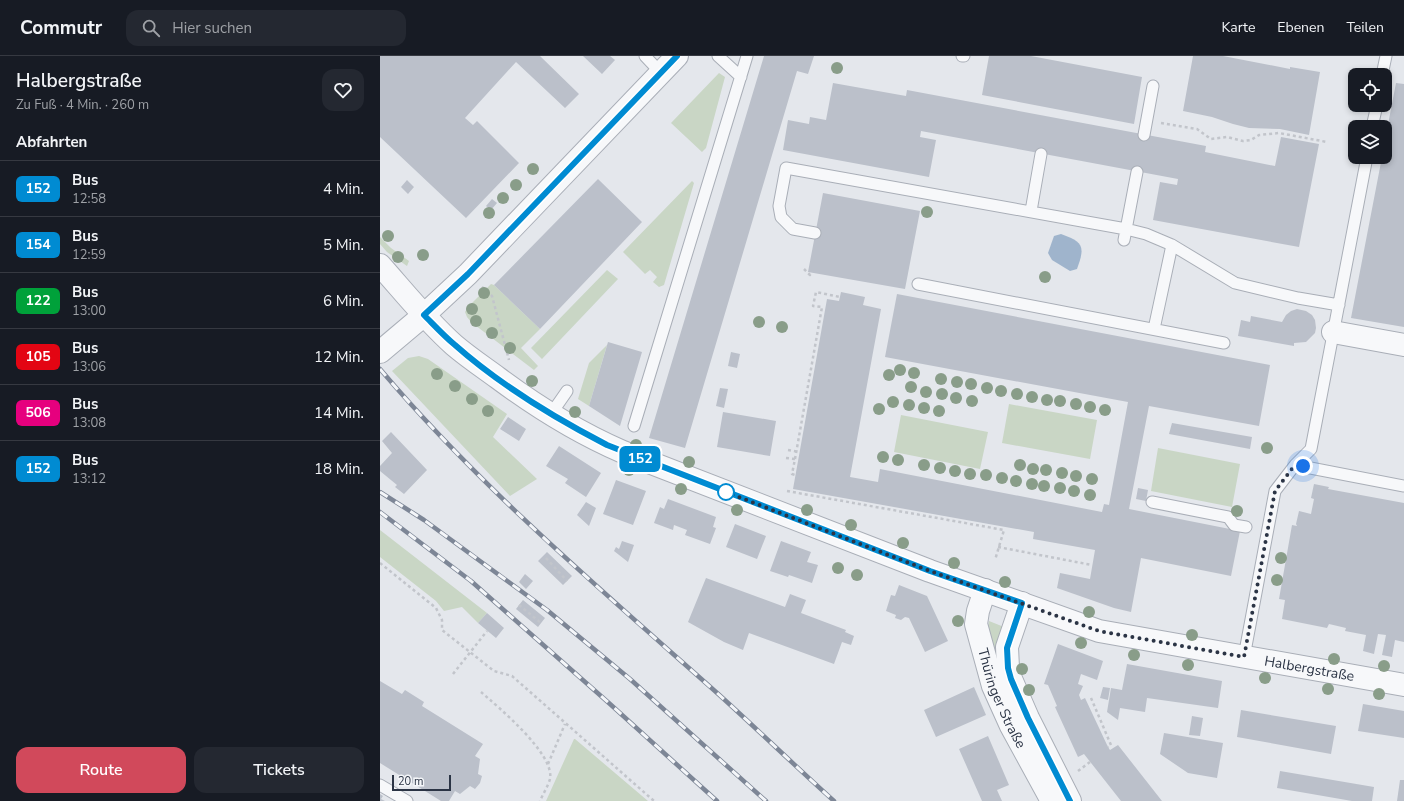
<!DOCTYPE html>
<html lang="de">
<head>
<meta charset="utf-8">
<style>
	:root { --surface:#171b24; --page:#242831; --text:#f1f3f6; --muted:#9ea1a6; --line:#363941; --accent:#d1495b }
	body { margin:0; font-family:"Nunito Sans",sans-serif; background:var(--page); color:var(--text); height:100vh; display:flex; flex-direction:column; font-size:15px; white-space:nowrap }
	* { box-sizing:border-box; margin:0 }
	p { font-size:13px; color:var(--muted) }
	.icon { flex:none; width:22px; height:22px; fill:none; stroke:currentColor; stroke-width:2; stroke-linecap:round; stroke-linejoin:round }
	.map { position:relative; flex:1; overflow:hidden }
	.sheet { display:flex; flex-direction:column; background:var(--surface); width:380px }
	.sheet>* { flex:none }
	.badge { padding:0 8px; border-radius:6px; font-size:14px; line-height:26px }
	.controls { position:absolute; left:968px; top:12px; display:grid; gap:8px }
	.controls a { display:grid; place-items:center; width:44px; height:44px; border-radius:8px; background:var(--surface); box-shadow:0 2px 6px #0003; font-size:20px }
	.scale { position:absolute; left:12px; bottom:10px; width:59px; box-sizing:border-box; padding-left:4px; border:2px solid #2b3445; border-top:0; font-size:11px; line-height:14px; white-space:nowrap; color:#2b3445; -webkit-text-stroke:3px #f4f6f9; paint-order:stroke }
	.you { position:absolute; width:20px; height:20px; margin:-10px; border:3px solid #fff; border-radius:50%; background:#1a73e8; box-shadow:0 0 0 6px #1a73e833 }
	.map>.badge { position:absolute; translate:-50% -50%; box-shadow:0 0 0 2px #fff }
	h2 { padding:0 16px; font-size:15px; line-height:36px }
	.round { display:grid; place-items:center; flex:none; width:42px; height:42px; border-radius:12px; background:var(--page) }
	.summary { display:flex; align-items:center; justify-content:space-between; height:68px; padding:0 16px }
	h1 { font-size:19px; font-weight:600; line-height:30px }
	.button { display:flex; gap:8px; margin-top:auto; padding:8px 16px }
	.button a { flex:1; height:46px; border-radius:12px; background:var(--accent); color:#fff; font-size:16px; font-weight:600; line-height:46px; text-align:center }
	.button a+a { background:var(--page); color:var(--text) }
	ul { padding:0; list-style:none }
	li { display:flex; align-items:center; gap:12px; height:56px; padding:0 16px; border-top:1px solid var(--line) }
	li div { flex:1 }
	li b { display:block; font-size:15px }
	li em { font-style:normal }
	li .badge { min-width:44px; font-weight:700; text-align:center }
	header { display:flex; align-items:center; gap:24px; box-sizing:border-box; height:56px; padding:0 20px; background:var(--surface); border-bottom:1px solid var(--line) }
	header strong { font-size:19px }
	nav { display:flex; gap:22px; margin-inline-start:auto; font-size:14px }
	.search { width:280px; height:36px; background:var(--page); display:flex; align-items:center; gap:10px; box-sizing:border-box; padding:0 14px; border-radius:12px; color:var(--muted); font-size:15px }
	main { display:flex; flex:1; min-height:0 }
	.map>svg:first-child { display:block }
	.green { fill:#c9d6c5 }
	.water { fill:#9fb4cc }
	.building { fill:#bbc0ca }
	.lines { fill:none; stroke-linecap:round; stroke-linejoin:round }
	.service-casing { stroke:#a9aeb7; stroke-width:13 }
	.minor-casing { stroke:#a9aeb7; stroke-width:24 }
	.tertiary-casing { stroke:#a9aeb7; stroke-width:24 }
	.path { stroke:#c2c5cb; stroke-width:2.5; stroke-dasharray:3 3; stroke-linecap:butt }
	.service { stroke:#f7f8fa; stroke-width:11 }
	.minor { stroke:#f7f8fa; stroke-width:22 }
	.tertiary { stroke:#f7f8fa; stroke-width:22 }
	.rail-casing { stroke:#7d8696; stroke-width:4.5 }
	.rail { stroke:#f4f6f9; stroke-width:3; stroke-dasharray:9; stroke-linecap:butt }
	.tree { fill:#899d89 }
	.line-casing { stroke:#fff; stroke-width:9 }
	.line { stroke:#008bd2; stroke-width:6 }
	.walk { stroke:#2b3445; stroke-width:4; stroke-dasharray:0 7.2 }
	.stop-dot { fill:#fff; stroke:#008bd2; stroke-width:2 }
	.labels { text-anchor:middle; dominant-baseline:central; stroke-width:3; stroke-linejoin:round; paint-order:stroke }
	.street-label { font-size:14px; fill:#2b3445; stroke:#f4f6f9 }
</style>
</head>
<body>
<header>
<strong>Commutr</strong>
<div class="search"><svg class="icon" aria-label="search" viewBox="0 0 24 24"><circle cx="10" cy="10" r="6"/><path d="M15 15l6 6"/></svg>Hier suchen</div>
<nav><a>Karte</a><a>Ebenen</a><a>Teilen</a></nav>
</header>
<main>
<section class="sheet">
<div class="summary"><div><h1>Halbergstraße</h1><p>Zu Fuß · 4 Min. · 260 m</p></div><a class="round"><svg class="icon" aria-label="heart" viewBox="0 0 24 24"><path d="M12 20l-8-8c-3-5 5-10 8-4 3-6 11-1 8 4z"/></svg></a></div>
<h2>Abfahrten</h2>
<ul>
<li><span class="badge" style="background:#008bd2;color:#fff">152</span><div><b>Bus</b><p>12:58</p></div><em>4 Min.</em></li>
<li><span class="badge" style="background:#008bd2;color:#fff">154</span><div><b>Bus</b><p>12:59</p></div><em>5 Min.</em></li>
<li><span class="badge" style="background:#00a13a;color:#fff">122</span><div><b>Bus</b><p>13:00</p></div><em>6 Min.</em></li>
<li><span class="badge" style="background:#e30513;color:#fff">105</span><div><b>Bus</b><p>13:06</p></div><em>12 Min.</em></li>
<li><span class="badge" style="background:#e6007e;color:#fff">506</span><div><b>Bus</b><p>13:08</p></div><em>14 Min.</em></li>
<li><span class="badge" style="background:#008bd2;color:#fff">152</span><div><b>Bus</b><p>13:12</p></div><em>18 Min.</em></li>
</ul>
<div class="button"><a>Route</a><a>Tickets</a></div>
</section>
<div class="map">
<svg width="1024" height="745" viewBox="0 0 1024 745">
	<rect width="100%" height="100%" fill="#e4e7ec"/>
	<path class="green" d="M339,17L345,21L326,92L322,96L291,67Z
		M312,125L314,127L284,229L279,231L273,226L277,221L270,214L265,218L243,196Z
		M0,181L11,192L29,205L27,210L7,196L0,188Z
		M227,214L238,223L162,303L151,292Z
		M111,228L114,229L160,273L141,292L158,310L154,314L91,266L87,261L85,256L88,251Z
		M227,289L209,350L198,343L209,307Z
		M39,300L48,303L127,358L113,381L157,423L130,440L12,315L28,302Z
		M629,348L717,364L710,403L622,387Z
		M521,359L608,376L600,413L514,396Z
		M778,392L860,408L852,451L771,435Z
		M0,474L107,557L98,567L82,551L64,555L56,545L0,501Z
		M609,565L624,571L637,667L607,576Z
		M194,683H195L268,745H166Z"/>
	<path class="water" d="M681,178C704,186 705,191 697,213L690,215L672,204L668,197L674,180Z"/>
	<path class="building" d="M0,0H160L199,38L185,52L136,6L85,62L93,69L97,65L139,107L86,162L0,81Z
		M203,0H230L235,4L222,18Z
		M384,0H434L428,18L417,15L305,392L269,382Z
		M609,0H651L762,21L754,68L602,39Z
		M813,0H843L910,13V11L940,16L929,79L900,73L869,72L853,68L832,61L803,55Z
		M453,27L526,40L527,34L826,90L825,96L895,110L901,81L939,88L919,191L773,164L780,126L797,129L798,123L541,75L540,81L556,84L549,121L403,94L408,64L429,68L430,61L446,64Z
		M1016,27L1024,28V271L971,262L1002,101H1005V84Z
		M218,123L262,166L160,273L114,229Z
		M27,124L34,131L28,138L21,131Z
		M443,137L540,155L525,233L428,216Z
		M112,143L117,147L111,154L106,150Z
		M461,236L485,241L483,249L501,253L470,421L498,426L500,413L722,456L724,448L729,449L748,346L505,301L517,238L890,309L879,370L769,350L749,453L860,475L851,520L761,502L751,556L734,552L677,532L680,517L710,523L715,494L653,483L654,476L413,433L447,243L459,245Z
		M917,253L926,255L932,259L935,264L936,272L935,277L926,286L914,287V290L858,280L861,264L870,266L871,260L902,266L906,259L911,255Z
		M228,286L262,296L240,370L209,350Z
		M351,296L360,298L357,312L348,310Z
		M340,332L348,333L344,352L336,350Z
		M343,356L396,365L390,400L337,391Z
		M128,361L146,373L139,385L120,373Z
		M792,367L872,381L870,393L789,378Z
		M11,376L47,414L24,438L15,431L17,429L0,415V410L12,397L2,385Z
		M179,390L221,417L206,441L185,427L188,423L166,410Z
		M236,424L266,435L253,469L223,458Z
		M934,428L949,431L948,433L1024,447V586L1015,584L1012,601L1002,599L1006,579L998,578L994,598L983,595L986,579L965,575L966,572L949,568L947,572L902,563L905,544L899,543L912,469L917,470L916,468L919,455L931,458L934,443L931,442Z
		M758,432L768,434L766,445L756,443Z
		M288,443L336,461L333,471L336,472L330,488L305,479L307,474L294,469L293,474L274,467L280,451L284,453Z
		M206,446L216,452L209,470L197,459Z
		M355,468L386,480L377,503L346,491Z
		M242,485L254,489L248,506L234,495L236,491L239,493Z
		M401,485L431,496L427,506L438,509L432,527L409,519L408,521L390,515Z
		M167,496L192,520L183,529L158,505Z
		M145,518L153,525L146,533L139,526Z
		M326,522L405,551L410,538L426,544L421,557L466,574L465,576L474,580L471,589L462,586L454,608L369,577L363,594L344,586L308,566Z
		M519,529L547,540L568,585L545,596L529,562L525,561L521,564L515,562L516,559L506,555L511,539L515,540Z
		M143,544L165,562L158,571L136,553Z
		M107,557L124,572L116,582L98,567Z
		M678,588L723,605L717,624L701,618L698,628L703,630L699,639L701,644L705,642L728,691L730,694L738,689L782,745H741L704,698L698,701L675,651L677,650L668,629L664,628Z
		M747,608L842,625L838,652L767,642L765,656L740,652L738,664L727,656L731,632L742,634Z
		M0,625L22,638L25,634L44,646L42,650L103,688L95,700L100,703L98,718L102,720L100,727L95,733L90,730L80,738L75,735L69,745H61L0,707Z
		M594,631L606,659L556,681L544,654Z
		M723,631L730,632L728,644L720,642Z
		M983,648L1024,655V682L978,675Z
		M861,654L956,670L951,698L857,681Z
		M812,660L823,662L820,680L809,679Z
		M784,677L843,687L837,722L808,717L780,698Z
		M608,680L629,729L617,734L622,745H602L579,693Z
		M900,715L994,731L992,745H972L897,732Z
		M1020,724H1024V745H1017Z
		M0,738L3,740L1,743L5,745H0Z"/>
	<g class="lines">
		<g class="service-casing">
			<path id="service" d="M265,0L281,17
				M338,0L361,21
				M582,0H584
				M1002,19L1006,0
				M992,71L997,49
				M764,79L773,30
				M651,155L661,98
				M435,177L413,173L401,161L399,150L406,112L746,173L766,178L792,189L855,227L918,242L959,249
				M744,184L757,116
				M538,228L844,287
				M774,273L792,189
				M171,358L187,335
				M254,370L367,0
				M915,409L1024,430
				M772,446L848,461L854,469L866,471
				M864,601L895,435L915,409L931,393L987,101
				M0,729L27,745"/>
		</g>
		<g class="minor-casing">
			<g id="minor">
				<path d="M953,276L1024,289"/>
				<path id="s1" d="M605,534L598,555L596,568L613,630L631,670L672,745"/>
				<path d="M642,547L627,591L628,612L631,623L648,662L690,745"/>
			</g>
		</g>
		<g class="tertiary-casing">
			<g id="tertiary">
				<path id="s2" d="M0,209C24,236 47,265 74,289C88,301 103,311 118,322C157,351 199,377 243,396L550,515L719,575L1024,629"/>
				<path d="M0,296L44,259L88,218L297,0"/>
			</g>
		</g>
		<path class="path" d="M781,67L817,73L831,83L847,81L863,85L871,84L879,79L899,77L947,86
			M424,213L430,219V216
			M102,231L112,240L129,304
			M408,394L419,396
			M406,402L415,403L412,418L415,419
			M415,403L442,251L433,250L436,236L460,241
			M407,435L624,474L615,504
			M618,491L712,509
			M166,502L187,525
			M0,507L56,552L62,564V574L114,615L132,620L274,745
			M139,549L161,567
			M73,618L107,575
			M101,636C118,651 175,698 170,723C168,730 163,738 160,745
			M711,642L731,689L728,691
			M168,708L185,668
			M698,715L710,706"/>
		<use href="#service" class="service"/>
		<use href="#minor" class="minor"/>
		<use href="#tertiary" class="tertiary"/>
		<g class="rail-casing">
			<path id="rail" d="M0,313C101,432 220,533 336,636C376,672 414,709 454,745
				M0,436L44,464L167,554L250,623L386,745
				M0,456L91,525L230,648L337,745"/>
		</g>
		<use href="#rail" class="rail"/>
	</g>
	<g class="tree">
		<circle cx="457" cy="12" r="6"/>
		<circle cx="153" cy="113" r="6"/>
		<circle cx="136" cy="129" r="6"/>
		<circle cx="123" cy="142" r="6"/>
		<circle cx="547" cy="156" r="6"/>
		<circle cx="109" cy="157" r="6"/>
		<circle cx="8" cy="180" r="6"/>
		<circle cx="43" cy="199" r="6"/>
		<circle cx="18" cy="201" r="6"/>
		<circle cx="665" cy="221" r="6"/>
		<circle cx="104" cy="237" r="6"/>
		<circle cx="92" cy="253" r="6"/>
		<circle cx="96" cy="265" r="6"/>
		<circle cx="379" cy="266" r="6"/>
		<circle cx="402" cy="271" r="6"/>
		<circle cx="112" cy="277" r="6"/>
		<circle cx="130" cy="292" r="6"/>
		<circle cx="520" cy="314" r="6"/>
		<circle cx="534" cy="317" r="6"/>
		<circle cx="57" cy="318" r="6"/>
		<circle cx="509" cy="319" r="6"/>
		<circle cx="561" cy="323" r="6"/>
		<circle cx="152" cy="325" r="6"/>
		<circle cx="577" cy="326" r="6"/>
		<circle cx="591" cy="328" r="6"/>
		<circle cx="75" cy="330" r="6"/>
		<circle cx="531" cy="331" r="6"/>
		<circle cx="607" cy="332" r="6"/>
		<circle cx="621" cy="335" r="6"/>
		<circle cx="546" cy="336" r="6"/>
		<circle cx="562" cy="338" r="6"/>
		<circle cx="637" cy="338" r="6"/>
		<circle cx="652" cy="341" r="6"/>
		<circle cx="576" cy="342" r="6"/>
		<circle cx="92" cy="343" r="6"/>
		<circle cx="667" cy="344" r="6"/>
		<circle cx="592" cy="345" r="6"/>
		<circle cx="680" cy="345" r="6"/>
		<circle cx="513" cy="346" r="6"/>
		<circle cx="696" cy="348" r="6"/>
		<circle cx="529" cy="349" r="6"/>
		<circle cx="710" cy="351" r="6"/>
		<circle cx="544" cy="352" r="6"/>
		<circle cx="499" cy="353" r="6"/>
		<circle cx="725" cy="354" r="6"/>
		<circle cx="108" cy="355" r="6"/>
		<circle cx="559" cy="355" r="6"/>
		<circle cx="195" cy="356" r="6"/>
		<circle cx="256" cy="389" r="6"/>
		<circle cx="887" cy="392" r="6"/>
		<circle cx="503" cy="401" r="6"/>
		<circle cx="518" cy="404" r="6"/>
		<circle cx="309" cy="406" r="6"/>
		<circle cx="544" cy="409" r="6"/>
		<circle cx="640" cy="409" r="6"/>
		<circle cx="560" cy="412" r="6"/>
		<circle cx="653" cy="413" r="6"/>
		<circle cx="249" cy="414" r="6"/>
		<circle cx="666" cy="414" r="6"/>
		<circle cx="575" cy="415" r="6"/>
		<circle cx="682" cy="417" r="6"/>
		<circle cx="590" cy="418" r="6"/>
		<circle cx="606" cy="419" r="6"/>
		<circle cx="696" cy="420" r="6"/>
		<circle cx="622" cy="422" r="6"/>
		<circle cx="712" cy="423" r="6"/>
		<circle cx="636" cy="425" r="6"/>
		<circle cx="652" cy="428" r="6"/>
		<circle cx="664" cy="430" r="6"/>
		<circle cx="680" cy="432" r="6"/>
		<circle cx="301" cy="433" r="6"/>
		<circle cx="694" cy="435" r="6"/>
		<circle cx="710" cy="439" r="6"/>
		<circle cx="357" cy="454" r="6"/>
		<circle cx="427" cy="454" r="6"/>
		<circle cx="857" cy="455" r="6"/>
		<circle cx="471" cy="469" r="6"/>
		<circle cx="523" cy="487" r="6"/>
		<circle cx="901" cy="502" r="6"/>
		<circle cx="574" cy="507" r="6"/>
		<circle cx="458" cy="512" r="6"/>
		<circle cx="477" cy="519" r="6"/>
		<circle cx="897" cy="524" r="6"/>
		<circle cx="625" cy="526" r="6"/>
		<circle cx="709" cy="556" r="6"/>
		<circle cx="578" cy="565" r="6"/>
		<circle cx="812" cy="579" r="6"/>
		<circle cx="701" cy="587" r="6"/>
		<circle cx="754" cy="599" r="6"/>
		<circle cx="954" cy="603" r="6"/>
		<circle cx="808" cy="609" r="6"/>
		<circle cx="1004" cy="610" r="6"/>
		<circle cx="642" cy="613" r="6"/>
		<circle cx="885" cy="622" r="6"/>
		<circle cx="948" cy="633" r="6"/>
		<circle cx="649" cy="634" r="6"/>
		<circle cx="999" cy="638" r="6"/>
	</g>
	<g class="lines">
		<g class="line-casing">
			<path id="line" d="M297,0L88,218L44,259C54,269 64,280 75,289C120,329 173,361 227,389L550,515L642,547L627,592L628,612L631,623L648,662L690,745"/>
		</g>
		<use href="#line" class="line"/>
		<path class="walk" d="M346,436L550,515L719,575L864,601L895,435L915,409L923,410"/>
	</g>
	<circle class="stop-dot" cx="346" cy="436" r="8"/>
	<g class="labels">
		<g class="street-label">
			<text stroke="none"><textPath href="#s2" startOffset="1032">Halbergstraße</textPath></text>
			<text stroke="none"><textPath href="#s1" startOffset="114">Thüringer Straße</textPath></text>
		</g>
	</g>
</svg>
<div class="controls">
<a><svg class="icon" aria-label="locate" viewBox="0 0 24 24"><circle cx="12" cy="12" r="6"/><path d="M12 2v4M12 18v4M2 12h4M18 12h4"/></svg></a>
<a><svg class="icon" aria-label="layers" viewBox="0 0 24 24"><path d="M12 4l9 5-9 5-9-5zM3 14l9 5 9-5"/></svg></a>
</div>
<div class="scale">20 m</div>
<div class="you" style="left:923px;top:410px"></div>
<b class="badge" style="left:260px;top:403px;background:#008bd2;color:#fff">152</b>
</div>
</main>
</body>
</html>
